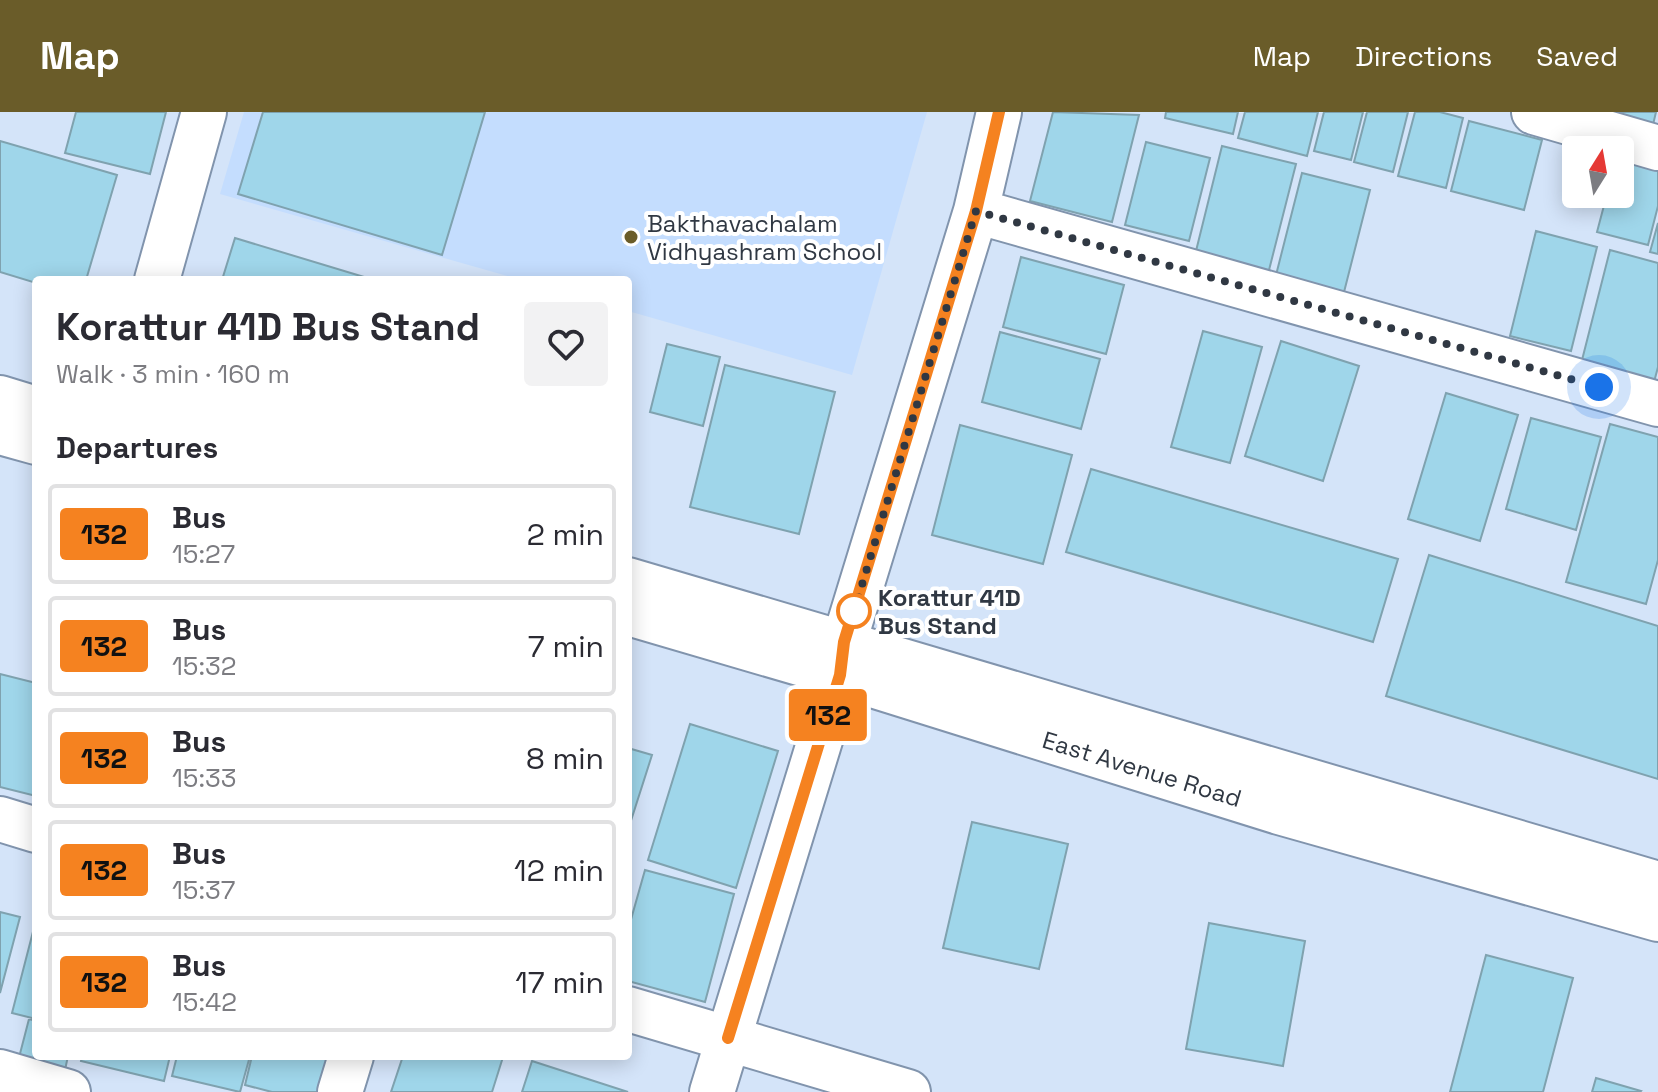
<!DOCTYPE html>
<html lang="en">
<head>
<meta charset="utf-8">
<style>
	:root { --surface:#fff; --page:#f2f2f3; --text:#2b2b33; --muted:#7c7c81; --line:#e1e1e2; --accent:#6a5c29 }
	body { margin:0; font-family:"Space Grotesk",sans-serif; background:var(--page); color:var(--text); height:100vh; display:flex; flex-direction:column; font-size:30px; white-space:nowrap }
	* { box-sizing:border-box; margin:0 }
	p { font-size:26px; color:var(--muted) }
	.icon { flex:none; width:44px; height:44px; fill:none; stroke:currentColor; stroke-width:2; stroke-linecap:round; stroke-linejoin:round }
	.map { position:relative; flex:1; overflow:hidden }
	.sheet { position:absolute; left:32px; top:164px; width:600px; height:784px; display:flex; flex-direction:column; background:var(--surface); border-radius:8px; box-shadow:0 4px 20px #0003 }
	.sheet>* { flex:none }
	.badge { padding:0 16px; border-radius:6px; font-size:28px; line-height:52px }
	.needle { width:52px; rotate:11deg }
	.fabs { position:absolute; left:1562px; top:24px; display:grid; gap:16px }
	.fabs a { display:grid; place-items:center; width:72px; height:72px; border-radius:8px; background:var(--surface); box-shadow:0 4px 20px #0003; font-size:40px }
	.you { position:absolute; width:40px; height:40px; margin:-20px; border:6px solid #fff; border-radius:50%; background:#1a73e8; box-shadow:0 0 0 12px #1a73e833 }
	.map>.badge { position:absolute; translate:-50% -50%; box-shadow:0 0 0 4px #fff }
	h2 { padding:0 24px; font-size:30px; line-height:72px }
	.round { display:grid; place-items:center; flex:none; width:84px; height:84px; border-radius:8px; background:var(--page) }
	.head { display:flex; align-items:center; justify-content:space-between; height:136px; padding:0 24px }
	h1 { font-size:38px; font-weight:600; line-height:60px }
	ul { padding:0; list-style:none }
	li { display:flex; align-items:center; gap:24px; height:100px; margin:0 16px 12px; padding:0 8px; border:4px solid var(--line); border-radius:8px }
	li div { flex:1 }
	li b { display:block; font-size:30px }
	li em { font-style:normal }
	li .badge { min-width:88px; font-weight:700; text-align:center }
	header { display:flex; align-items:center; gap:48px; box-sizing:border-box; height:112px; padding:0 40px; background:var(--accent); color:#fff }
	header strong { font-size:38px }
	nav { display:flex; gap:44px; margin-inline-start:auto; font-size:28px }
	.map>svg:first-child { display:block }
	.built { fill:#c4ddfe }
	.building { fill:#9fd6ea; stroke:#7fa2af; stroke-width:2 }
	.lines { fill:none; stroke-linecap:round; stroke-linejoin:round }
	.street-casing { stroke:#8194ad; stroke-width:48 }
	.secondary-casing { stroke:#8194ad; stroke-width:48 }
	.street { stroke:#fff; stroke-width:44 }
	.secondary { stroke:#fff; stroke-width:44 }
	.line-casing { stroke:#fff; stroke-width:18 }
	.line { stroke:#f58220; stroke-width:12 }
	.walk { stroke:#303843; stroke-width:8; stroke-dasharray:0 14.4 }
	.poi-dot { fill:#6a5c29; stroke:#fff; stroke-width:3 }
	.stop-dot { fill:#fff; stroke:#f58220; stroke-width:4 }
	.labels { text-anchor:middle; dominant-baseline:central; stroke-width:8; stroke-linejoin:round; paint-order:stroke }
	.poi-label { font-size:24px; fill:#303843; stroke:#fff; text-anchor:start }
	.stop-label { font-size:24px; font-weight:bold; fill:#303843; stroke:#fff; text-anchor:start }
	.street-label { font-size:24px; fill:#303843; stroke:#fff }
</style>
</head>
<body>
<header>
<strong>Map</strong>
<nav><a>Map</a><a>Directions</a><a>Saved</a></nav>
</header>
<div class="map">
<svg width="1658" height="980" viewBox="0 0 1658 980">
	<rect width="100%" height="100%" fill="#d4e4f9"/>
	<path class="built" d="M244,0H927L852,263L628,199V168H521L220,82Z"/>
	<path class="building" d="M76,0H166L150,62L65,41Z
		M263,0H485L442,143L238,82Z
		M1053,0L1139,3L1112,110L1030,89Z
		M1166,0H1238L1233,22L1165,6Z
		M1245,0H1318L1307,44L1238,26Z
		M1324,0H1363L1351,48L1314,39Z
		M1367,0H1408L1393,60L1354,50Z
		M1415,0H1440L1463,6L1446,76L1398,64Z
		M1601,0H1656L1652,17Z
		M1469,9L1542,28L1524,98L1451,79Z
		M0,29L117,63L86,168H36V171L0,160Z
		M1146,30L1210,46L1189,129L1125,113Z
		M1222,34L1296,52L1268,162L1195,143Z
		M1620,42L1658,52V94L1648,133L1597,120L1607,82H1620Z
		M1302,61L1370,78L1343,184L1275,167Z
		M1658,111V142L1650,140Z
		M1536,119L1597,135L1571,239L1510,224Z
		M235,126L374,168H222Z
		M1610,138L1658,151V255L1654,270L1581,252Z
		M1021,145L1124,173L1106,242L1003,215Z
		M1203,219L1262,235L1230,351L1171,335Z
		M1000,220L1100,247L1081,317L982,290Z
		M1281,229L1359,254L1323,369L1245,344Z
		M667,232L720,245L703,314L650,300Z
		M725,253L835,280L799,422L690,395Z
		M1446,281L1518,303L1480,429L1408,407Z
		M1531,306L1601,325L1576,418L1506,397Z
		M1610,312L1658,325V448L1646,492L1566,470Z
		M960,313L1072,343L1043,452L932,423Z
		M1091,357L1398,447L1373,530L1066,440Z
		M1429,443L1658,514V667L1386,584Z
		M0,562L36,571V684L0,675Z
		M690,612L778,639L736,776L648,748Z
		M628,636L652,643L628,718Z
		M972,710L1068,732L1039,857L943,836Z
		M645,758L734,782L705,890L628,869V818Z
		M0,800L20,805L0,881Z
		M36,808V907L12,901Z
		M1209,811L1305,829L1283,954L1186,937Z
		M1486,843L1573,866L1543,980H1450Z
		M29,907L36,909V944H68L62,972L15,961Z
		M82,944H170L164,969L81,949Z
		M177,944H250L240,980L172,964Z
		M252,944H329L320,980H272L245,973Z
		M403,944H499L503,945L492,980H391Z
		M532,949L628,980H522Z
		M1596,966L1641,979L1640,980H1592Z"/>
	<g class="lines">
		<g class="street-casing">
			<path id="street" d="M1534,0L1658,36
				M976,99L1658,292
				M157,168L204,0
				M0,707L36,718
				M628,897L908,980
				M0,960L68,980
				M340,980L351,944
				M712,980L840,563L844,530L976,99L999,0"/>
		</g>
		<g class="secondary-casing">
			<path id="secondary" d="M0,286L36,297
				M0,320L36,330
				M628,468L1658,772
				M628,501L840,563L1279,700L1658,807"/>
		</g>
		<use href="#street" class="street"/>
		<use href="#secondary" class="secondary"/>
	</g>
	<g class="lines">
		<g class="line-casing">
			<path id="line" d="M728,926L840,563L844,530L976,99L999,0"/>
		</g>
		<use href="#line" class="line"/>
		<path class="walk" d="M854,499L976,99L1599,275"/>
	</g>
	<circle class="poi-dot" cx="631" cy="125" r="8"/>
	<circle class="stop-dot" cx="854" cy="499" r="16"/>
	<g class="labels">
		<g class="poi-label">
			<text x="647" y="111">Bakthavachalam<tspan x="647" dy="28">Vidhyashram School</tspan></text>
		</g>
		<g class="stop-label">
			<text x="878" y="485">Korattur 41D<tspan x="878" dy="28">Bus Stand</tspan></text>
		</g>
		<g class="street-label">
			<text transform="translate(1142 657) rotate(17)">East Avenue Road</text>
		</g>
	</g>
</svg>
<div class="fabs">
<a><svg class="needle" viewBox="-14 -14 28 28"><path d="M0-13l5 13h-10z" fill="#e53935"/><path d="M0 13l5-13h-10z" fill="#7c7c81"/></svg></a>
</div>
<div class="you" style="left:1599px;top:275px"></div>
<b class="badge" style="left:828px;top:603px;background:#f58220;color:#111">132</b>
<section class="sheet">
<div class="head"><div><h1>Korattur 41D Bus Stand</h1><p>Walk · 3 min · 160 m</p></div><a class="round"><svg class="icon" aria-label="heart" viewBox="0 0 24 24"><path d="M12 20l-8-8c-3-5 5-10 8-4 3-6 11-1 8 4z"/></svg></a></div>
<h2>Departures</h2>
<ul>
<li><span class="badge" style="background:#f58220;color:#111">132</span><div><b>Bus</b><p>15:27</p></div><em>2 min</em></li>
<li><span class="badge" style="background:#f58220;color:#111">132</span><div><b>Bus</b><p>15:32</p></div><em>7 min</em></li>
<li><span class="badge" style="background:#f58220;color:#111">132</span><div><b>Bus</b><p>15:33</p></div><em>8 min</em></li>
<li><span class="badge" style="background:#f58220;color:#111">132</span><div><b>Bus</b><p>15:37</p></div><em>12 min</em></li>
<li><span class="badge" style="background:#f58220;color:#111">132</span><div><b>Bus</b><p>15:42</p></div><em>17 min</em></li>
</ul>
</section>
</div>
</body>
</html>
